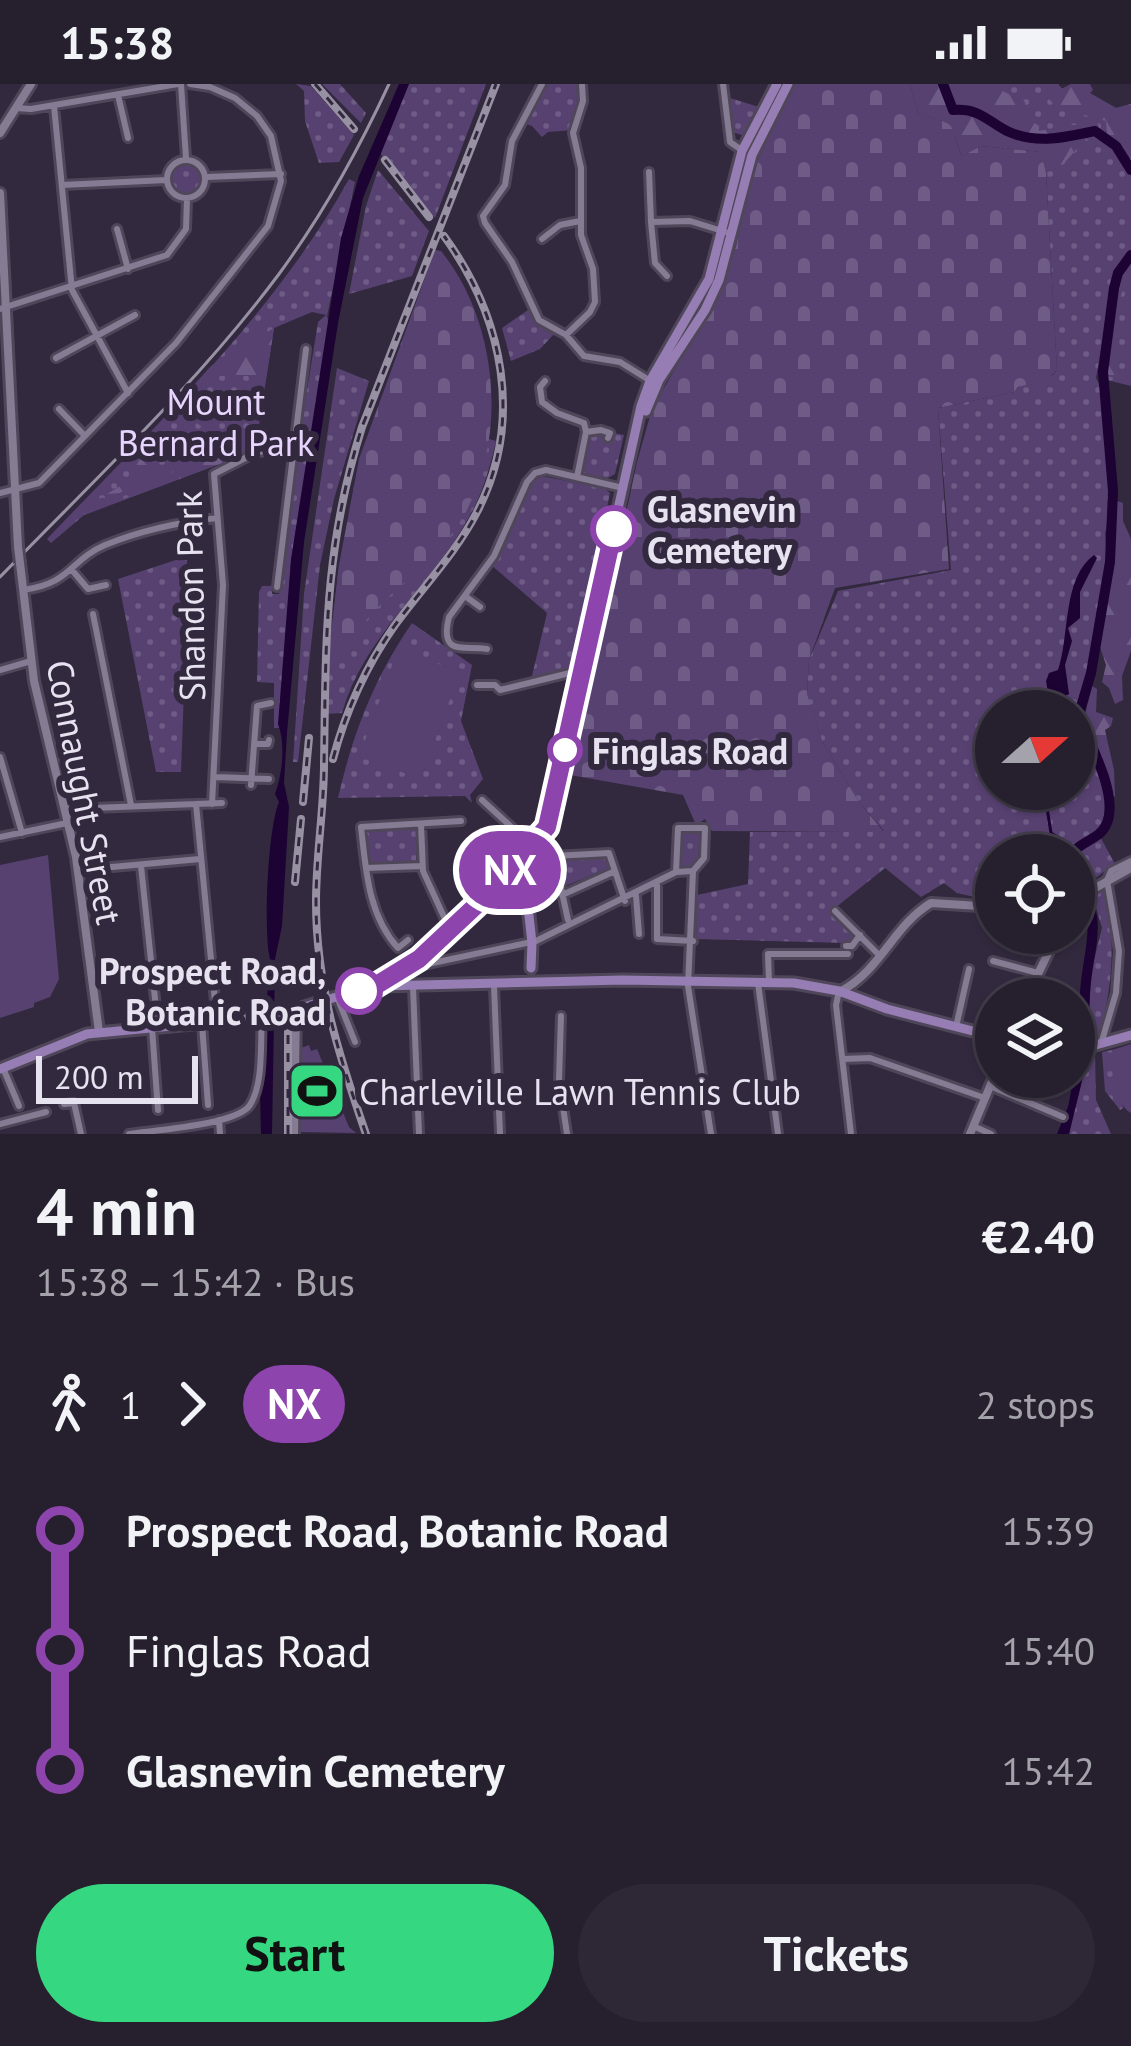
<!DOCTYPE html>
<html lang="en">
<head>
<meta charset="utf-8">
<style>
	:root { --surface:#261f2e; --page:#2e2736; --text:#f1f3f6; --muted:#a4a2aa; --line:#423d4a; --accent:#35d881 }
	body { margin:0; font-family:"PT Sans",sans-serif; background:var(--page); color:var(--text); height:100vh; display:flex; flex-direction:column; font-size:45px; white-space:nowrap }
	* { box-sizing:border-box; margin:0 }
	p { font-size:39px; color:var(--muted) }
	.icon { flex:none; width:66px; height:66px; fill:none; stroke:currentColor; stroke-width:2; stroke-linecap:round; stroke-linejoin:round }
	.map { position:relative; height:1050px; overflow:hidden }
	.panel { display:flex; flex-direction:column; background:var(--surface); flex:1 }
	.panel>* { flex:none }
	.badge { padding:0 24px; border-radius:39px; font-size:42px; line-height:78px }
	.needle { width:78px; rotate:69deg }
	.tools { position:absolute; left:975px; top:606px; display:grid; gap:24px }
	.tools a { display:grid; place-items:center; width:120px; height:120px; border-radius:50%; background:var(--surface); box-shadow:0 3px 9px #0004,0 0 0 3px var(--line); font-size:60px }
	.scale { position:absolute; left:36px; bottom:30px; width:162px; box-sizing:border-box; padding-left:12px; border:6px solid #e7e2f0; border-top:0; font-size:33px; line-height:42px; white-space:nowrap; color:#e7e2f0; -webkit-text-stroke:9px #32293e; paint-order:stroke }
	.map>.badge { position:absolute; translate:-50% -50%; box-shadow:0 0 0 6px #fff }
	.legs { display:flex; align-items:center; gap:18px; height:132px; padding:0 36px; font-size:39px }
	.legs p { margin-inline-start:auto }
	.summary { display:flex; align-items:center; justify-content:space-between; height:204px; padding:0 36px }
	h1 { font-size:66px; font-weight:800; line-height:90px }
	.cta { display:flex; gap:24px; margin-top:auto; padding:24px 36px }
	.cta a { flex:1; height:138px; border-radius:72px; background:var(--accent); color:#111; font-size:48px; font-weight:800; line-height:138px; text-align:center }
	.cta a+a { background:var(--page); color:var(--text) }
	ul { padding:0 36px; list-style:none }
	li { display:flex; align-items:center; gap:42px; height:120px; font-size:45px }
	li i { display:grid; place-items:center; width:18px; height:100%; margin:0 15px; background:currentColor }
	li i::after { content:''; width:30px; height:30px; margin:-15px; border:9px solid; border-radius:50%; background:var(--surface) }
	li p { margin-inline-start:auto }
	li:first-child i { background:linear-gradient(#0000 50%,currentColor 0) }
	li:last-child i { background:linear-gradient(currentColor 50%,#0000 0) }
	.status { display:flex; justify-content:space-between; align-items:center; height:84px; padding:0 60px; background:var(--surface); direction:ltr }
	.status svg { height:33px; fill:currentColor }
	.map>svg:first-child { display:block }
	.green { fill:url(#green-dots); fill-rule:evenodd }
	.forest { fill:url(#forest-firs) }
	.cemetery { fill:url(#cemetery-stones) }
	.pitch { fill:#574171 }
	.water { fill:#1d0234 }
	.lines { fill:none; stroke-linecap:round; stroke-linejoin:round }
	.stream { stroke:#1d0234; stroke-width:3 }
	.river { stroke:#1d0234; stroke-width:10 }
	.minor-casing { stroke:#4f4759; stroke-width:12 }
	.tertiary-casing { stroke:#4f4759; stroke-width:14 }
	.secondary-casing { stroke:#4f4759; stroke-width:15 }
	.minor { stroke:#857b93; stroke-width:6 }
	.tertiary { stroke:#857b93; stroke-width:8 }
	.secondary { stroke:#967db3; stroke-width:9 }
	.tram { stroke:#9891a3; stroke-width:3 }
	.rail-casing { stroke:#9891a3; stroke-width:8 }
	.rail { stroke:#32293e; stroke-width:3; stroke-dasharray:9; stroke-linecap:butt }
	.tertiary-bridge-casing { stroke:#4f4759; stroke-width:14; stroke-linecap:butt }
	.secondary-bridge-casing { stroke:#4f4759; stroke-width:15; stroke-linecap:butt }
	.tertiary-bridge { stroke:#857b93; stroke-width:8 }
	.secondary-bridge { stroke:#967db3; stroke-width:9 }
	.line-1-casing { stroke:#fff; stroke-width:27 }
	.line-1 { stroke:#8e44ad; stroke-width:18 }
	.stop-1-dot { fill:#fff; stroke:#8e44ad; stroke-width:6 }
	.labels { text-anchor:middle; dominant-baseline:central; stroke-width:12; stroke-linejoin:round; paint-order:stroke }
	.park-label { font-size:36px; fill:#e7d5fe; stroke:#32293e }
	.stop-label { font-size:36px; font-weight:bold; fill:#e7e2f0; stroke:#32293e; text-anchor:start }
	.street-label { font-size:36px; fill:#e7e2f0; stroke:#32293e }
	.poi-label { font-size:36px; fill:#e7e2f0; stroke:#32293e; text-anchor:start }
</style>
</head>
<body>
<div class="status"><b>15:38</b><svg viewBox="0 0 49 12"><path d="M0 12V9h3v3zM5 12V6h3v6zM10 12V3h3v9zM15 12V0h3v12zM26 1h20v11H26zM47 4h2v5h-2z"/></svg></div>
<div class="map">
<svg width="1131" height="1050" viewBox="0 0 1131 1050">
	<defs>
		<pattern id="green-dots" width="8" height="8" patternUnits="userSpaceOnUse" patternTransform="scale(3)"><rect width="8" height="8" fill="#574171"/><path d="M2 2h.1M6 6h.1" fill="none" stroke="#6f5c86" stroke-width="1.8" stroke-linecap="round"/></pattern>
		<pattern id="forest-firs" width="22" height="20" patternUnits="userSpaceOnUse" patternTransform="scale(3)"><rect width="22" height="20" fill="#574171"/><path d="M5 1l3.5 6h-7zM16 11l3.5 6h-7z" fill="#6f5c86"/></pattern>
		<pattern id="cemetery-stones" width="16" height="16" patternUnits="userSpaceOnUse" patternTransform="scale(3)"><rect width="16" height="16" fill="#574171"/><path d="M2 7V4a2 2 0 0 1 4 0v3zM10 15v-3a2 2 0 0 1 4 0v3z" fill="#6f5c86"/></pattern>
	</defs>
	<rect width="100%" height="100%" fill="#32293e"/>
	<path class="green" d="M296,0L311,2L354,51L339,78L319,79L305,37L304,7Z
		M322,0H340L366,29L361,39Z
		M409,0H486L435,134L379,68Z
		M542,0H582L583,17L574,46L548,48L542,53L532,42L520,38Z
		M910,0H1058L1062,5L1071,0L1116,24L1131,20V302L1107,296L1119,196L1113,195L1096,294L1101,304L1111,422L1105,449L1108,493L1099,519L1088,587L1076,631C1092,665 1117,713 1098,749L1115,780L1074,809V771H996V818L957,809L944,799L921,813L885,784L835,824L833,829L853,852L846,859L696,855L697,811L748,800L750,748L884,747L859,718L822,657L807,611L809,576L838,507L951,486L938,324L1014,308C1024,294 1047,302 1057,286L1046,89L1041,69ZM996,627H1074V705H996Z
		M730,14L759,23L745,52L732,48Z
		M169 95a16 16 0 1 1 32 0a16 16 0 1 1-32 0Z
		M378,86L429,147L412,192L349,210L366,122Z
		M349,95L355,98L327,232L329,242L291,476L280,644H274V599L257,598L259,508L262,502H273L272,510H279L287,431L318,238L326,231L312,228L274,244L255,366L84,431L51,459L47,455C155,341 273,233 349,95Z
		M528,226L536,237L556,248L540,265L511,277L502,244Z
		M337,284L369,297L334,415L320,481L298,678H293L304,510Z
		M601,348L610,356L614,349L624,351L615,390L608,394L587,392L582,387L588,353Z
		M489,355L496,357C490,384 482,411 468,435C430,503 364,552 342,629L326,630V594L334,581L329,570L339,481L475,403Z
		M540,387L541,392L604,404L610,409L575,584L531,596L547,529L490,480L527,398Z
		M182,474L187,476L188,496L181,688H156L118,495Z
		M412,539L472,581L461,637L483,695L470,711L472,719L465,712L338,714C353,649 374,594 412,539Z
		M418,741L416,780L369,781L365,744Z
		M681,745H700L698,776L693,782H682Z
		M606,772L609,784L565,802L561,775Z
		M1106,802C1115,856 1114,901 1098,954L1088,957L1091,888L1102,844L1092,810Z
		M1112,966L1123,1024L1120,1026L1105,1007L1102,968Z
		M1095,970L1096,1016L1111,1050H1069L1088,972Z"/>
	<path class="forest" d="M910,0L992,2L1025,18V33L1039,42V47L1096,37L1104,51L1097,57L1086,55L1065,78L1046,89L1041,68L981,62L962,72C947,36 960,43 918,29Z
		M1039,0H1058L1062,5L1071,0H1090L1093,6L1090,9L1116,24L1131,20V81L1122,66L1127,61H1117L1107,49L1106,37L1055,23Z
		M1128,181L1131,188L1121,211L1115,286L1131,292V299L1104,291L1117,196Z
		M274,244L255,366L239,375L233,373V366L247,358L256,309L248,292H213L198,311L204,332L202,343L175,322L211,282Z
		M185,356L210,368L227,369L228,377L84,431C89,417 94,413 110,414L102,420L107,422L135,410L133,401L120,409L107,410L134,394L132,373L136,369L160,396L181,383L174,379L171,371Z
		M1117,417L1123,419V437L1131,455V567L1122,592L1123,616L1115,620L1109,604L1102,598L1106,581L1100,563L1112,488Z
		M1092,602L1097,605L1096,628L1113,634L1111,642L1105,646L1114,686L1115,712L1111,715L1100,668L1084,635Z"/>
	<path class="cemetery" d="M794,0H910L918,29C963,44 946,35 962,72L981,62L1041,68L1046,89L1057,286L1048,295L1018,303L1014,308L938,324L949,485L835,504L809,576L807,610L822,657L859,718L884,748L712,747L705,735L696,741L683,711L570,691L637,378L652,325L721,205L736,162L752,88Z
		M435,166L441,167C503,243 511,376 448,455C425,484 394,505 369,533C352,551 339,574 326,594L339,481L359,375Z"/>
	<path class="pitch" d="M398,565L460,588L421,695L359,673Z
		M48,771L59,895L50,913L34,919V923L0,934V781Z
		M1131,960V1029C1113,1018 1111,987 1112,966Z
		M309,961L311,967L317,965L349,1043L356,1049L300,1048L298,965Z"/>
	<path class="water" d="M399,0H409L363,114L338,239L304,458L287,649L284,699L289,723L282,842L275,875L272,1050H261L260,1007L270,875C263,848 268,743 279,718L275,710C282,691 286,660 278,640L291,476L341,154L359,92Z
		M1094,471L1097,474L1080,508V534L1068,544L1072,557L1065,581L1069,610L1056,617L1049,614L1046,597L1049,589L1058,586C1070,552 1062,494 1094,471Z
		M1088,972L1069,1050H1057L1068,1023L1077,976Z"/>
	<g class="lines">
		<path class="stream" d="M1074,637L1078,633
			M1044,705L1051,749L1075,764"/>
		<path class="river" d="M943,0L953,26C979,24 986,36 1007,47C1037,61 1066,53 1095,47L1116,62L1131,86
			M1070,771C1079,758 1100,755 1106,741C1120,713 1090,659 1078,633L1091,589L1110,478L1113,407L1103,288L1114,204L1118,189L1131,171
			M1074,791C1106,836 1088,860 1085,909C1083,935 1087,960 1081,985"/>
		<g class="minor-casing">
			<path id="minor" d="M181,0L186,74
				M542,0L512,57L505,101L483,132L485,139L512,178L539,236L566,251L584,272L620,278L649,296
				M723,0L730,58L743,67
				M118,11L128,54
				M54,22L72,206L128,309
				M16,24L31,25L178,0
				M167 95a19 19 0 1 1 38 0a19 19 0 1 1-38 0Z
				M649,88L651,138L690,137L732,150
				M207,93L281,90
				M62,101L166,96
				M651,138L655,179L667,192
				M117,145L128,185
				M542,155L560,141L580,137
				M0,225L167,171L186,145L187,115
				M566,251L590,228L595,218L593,185L581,151V84L573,49L583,17L582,0
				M56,274L135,231
				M545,297L540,303L542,318L557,329L584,339L586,348
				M59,325L85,352
				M586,348L601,346L610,349L608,354
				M577,393L586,348
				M0,409L39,399L176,259L268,142L281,97L271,52L257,32L235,14L210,3L190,0
				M72,486L88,505L106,501
				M277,503L306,265
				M23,506C71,500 70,476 105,461C140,447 180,438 217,434
				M465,512L480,523
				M93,530L131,721
				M487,565C464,561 439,573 449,533L494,472L527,398L535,389L546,386L623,404
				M0,586L31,577
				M477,601H495L500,606L582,586
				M256,660H268L269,656
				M0,673L22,749
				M216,693L269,695
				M251,701L257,622L271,619
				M482,716L530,760
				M196,720L217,938
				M212,720L223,501L214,390L257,368L294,365
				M67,725L222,719
				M421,740L423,787L450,846
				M678,744H705L704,774L693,787L676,788Z
				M0,753L67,739
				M547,759L554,772
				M141,782L158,943
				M366,784L422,782
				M79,786L200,775
				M693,787L688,902L711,1050
				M1108,794L1111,787L1131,777
				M657,800V855L693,857
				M562,811L613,788
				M636,812L639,850
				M835,827L880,872
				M568,836L554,772L609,769L625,817
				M408,856L398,864C368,831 366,786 361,743L461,737
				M846,862H852L860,851
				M419,875L428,880L536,857L676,788
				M993,877L1038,889
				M769,898L768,870H848
				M758,899L778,1050
				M494,902L500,1050
				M413,903L419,1050
				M839,907L836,921L851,1050
				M337,913L355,958
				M561,932L559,996L567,1050
				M202,940L208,1021
				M956,943L969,885
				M152,944L158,1026
				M1101,960L1116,909L1119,867L1107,796
				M843,975L870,974L985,1014
				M3,984L19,1022
				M990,1002L1063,1033
				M64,1020L74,1019L81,1050
				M219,1036L220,1050
				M0,1040L46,1028
				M973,1042L991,1050
				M129,1050C154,1046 237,1041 250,1021C264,999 260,958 262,934"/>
		</g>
		<g class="tertiary-casing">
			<path id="tertiary" d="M0,49L31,0
				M0,109L18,463
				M20,479L34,597L76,773L99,948
				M1074,816L1131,784
				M841,907C880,887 894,841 931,819L996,823
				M1026,915L1049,867V849
				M294,1050L296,926
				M970,1050L996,988"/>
		</g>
		<g class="secondary-casing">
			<path id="secondary" d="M646,327L659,296L705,226L719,196L752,71L788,0
				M523,777L532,859L531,884
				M380,902L623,896L794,899L839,907L887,925L996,953
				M326,916L375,902L412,881L485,814L547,743L641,322L650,297L709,195L742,67L777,0
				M1074,967L1131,951
				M0,985L87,950L276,932L317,919"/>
		</g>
		<use href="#minor" class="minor"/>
		<use href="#tertiary" class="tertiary"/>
		<use href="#secondary" class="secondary"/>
		<path class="tram" d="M0,493C95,395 197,300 279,190C323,130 358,67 389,0"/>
		<g class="rail-casing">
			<path id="rail" d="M315,0L354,45
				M385,76L429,133
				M333,675C346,626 366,582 395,541C422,504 455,470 476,430C525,337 503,233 444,152
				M303,718L309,654
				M295,798L301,735
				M288,1050V939
				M366,1050C339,972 316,901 316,818C316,771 324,726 324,680C326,556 324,464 362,343L496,0"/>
		</g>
		<use href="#rail" class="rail"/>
		<g class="tertiary-bridge-casing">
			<path id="tertiary-bridge" d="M18,463L20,479"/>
		</g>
		<g class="secondary-bridge-casing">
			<path id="secondary-bridge" d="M317,919L326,916"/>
		</g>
		<use href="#tertiary-bridge" class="tertiary-bridge"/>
		<use href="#secondary-bridge" class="secondary-bridge"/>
	</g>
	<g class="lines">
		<g class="line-1-casing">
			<path id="line-1" d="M359,907L375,902L419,875L484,814L547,743L614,445"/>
		</g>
		<use href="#line-1" class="line-1"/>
	</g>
	<defs>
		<g id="stadium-square" transform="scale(3)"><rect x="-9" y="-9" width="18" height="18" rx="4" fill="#35d881" stroke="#32293e"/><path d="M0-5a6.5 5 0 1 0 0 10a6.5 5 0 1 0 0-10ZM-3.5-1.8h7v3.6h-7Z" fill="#111"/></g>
	</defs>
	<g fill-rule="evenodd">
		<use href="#stadium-square" x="317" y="1007"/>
	</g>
	<g class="stop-1-dot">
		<circle cx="614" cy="445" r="21"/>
		<circle cx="565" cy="666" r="15"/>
		<circle cx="359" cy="907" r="21"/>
	</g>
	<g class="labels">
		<g class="park-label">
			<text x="216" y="317">Mount<tspan x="216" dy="41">Bernard Park</tspan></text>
		</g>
		<g class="stop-label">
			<text x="647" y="424">Glasnevin<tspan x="647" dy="41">Cemetery</tspan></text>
			<text x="592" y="666">Finglas Road</text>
			<text x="326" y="886" text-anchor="end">Prospect Road,<tspan x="326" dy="41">Botanic Road</tspan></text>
		</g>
		<g class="street-label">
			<text transform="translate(190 512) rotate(-91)">Shandon Park</text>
			<text transform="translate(85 708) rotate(79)">Connaught Street</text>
		</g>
		<g class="poi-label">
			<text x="359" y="1007">Charleville Lawn Tennis Club</text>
		</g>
	</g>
</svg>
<div class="tools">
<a><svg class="needle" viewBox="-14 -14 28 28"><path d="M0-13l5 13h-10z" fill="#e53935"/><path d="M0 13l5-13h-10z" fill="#a4a2aa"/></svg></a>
<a><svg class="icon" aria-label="locate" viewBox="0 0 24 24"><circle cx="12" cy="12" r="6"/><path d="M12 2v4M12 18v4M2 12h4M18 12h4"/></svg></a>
<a><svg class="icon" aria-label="layers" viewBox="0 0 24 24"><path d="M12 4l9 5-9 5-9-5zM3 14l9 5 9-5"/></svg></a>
</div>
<div class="scale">200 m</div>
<b class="badge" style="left:510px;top:786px;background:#8e44ad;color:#fff">NX</b>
</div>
<section class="panel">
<div class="summary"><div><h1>4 min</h1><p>15:38 – 15:42 · Bus</p></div><b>€2.40</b></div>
<div class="legs"><svg class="icon" aria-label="walk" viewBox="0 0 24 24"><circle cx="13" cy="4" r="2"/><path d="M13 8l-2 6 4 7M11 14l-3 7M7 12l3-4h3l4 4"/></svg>1<svg class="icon" aria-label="forward" viewBox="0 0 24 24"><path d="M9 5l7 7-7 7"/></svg><b class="badge" style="background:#8e44ad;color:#fff">NX</b><p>2 stops</p></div>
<ul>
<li><i style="color:#8e44ad"></i><b>Prospect Road, Botanic Road</b><p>15:39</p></li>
<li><i style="color:#8e44ad"></i><span>Finglas Road</span><p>15:40</p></li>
<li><i style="color:#8e44ad"></i><b>Glasnevin Cemetery</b><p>15:42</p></li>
</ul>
<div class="cta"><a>Start</a><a>Tickets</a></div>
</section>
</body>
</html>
